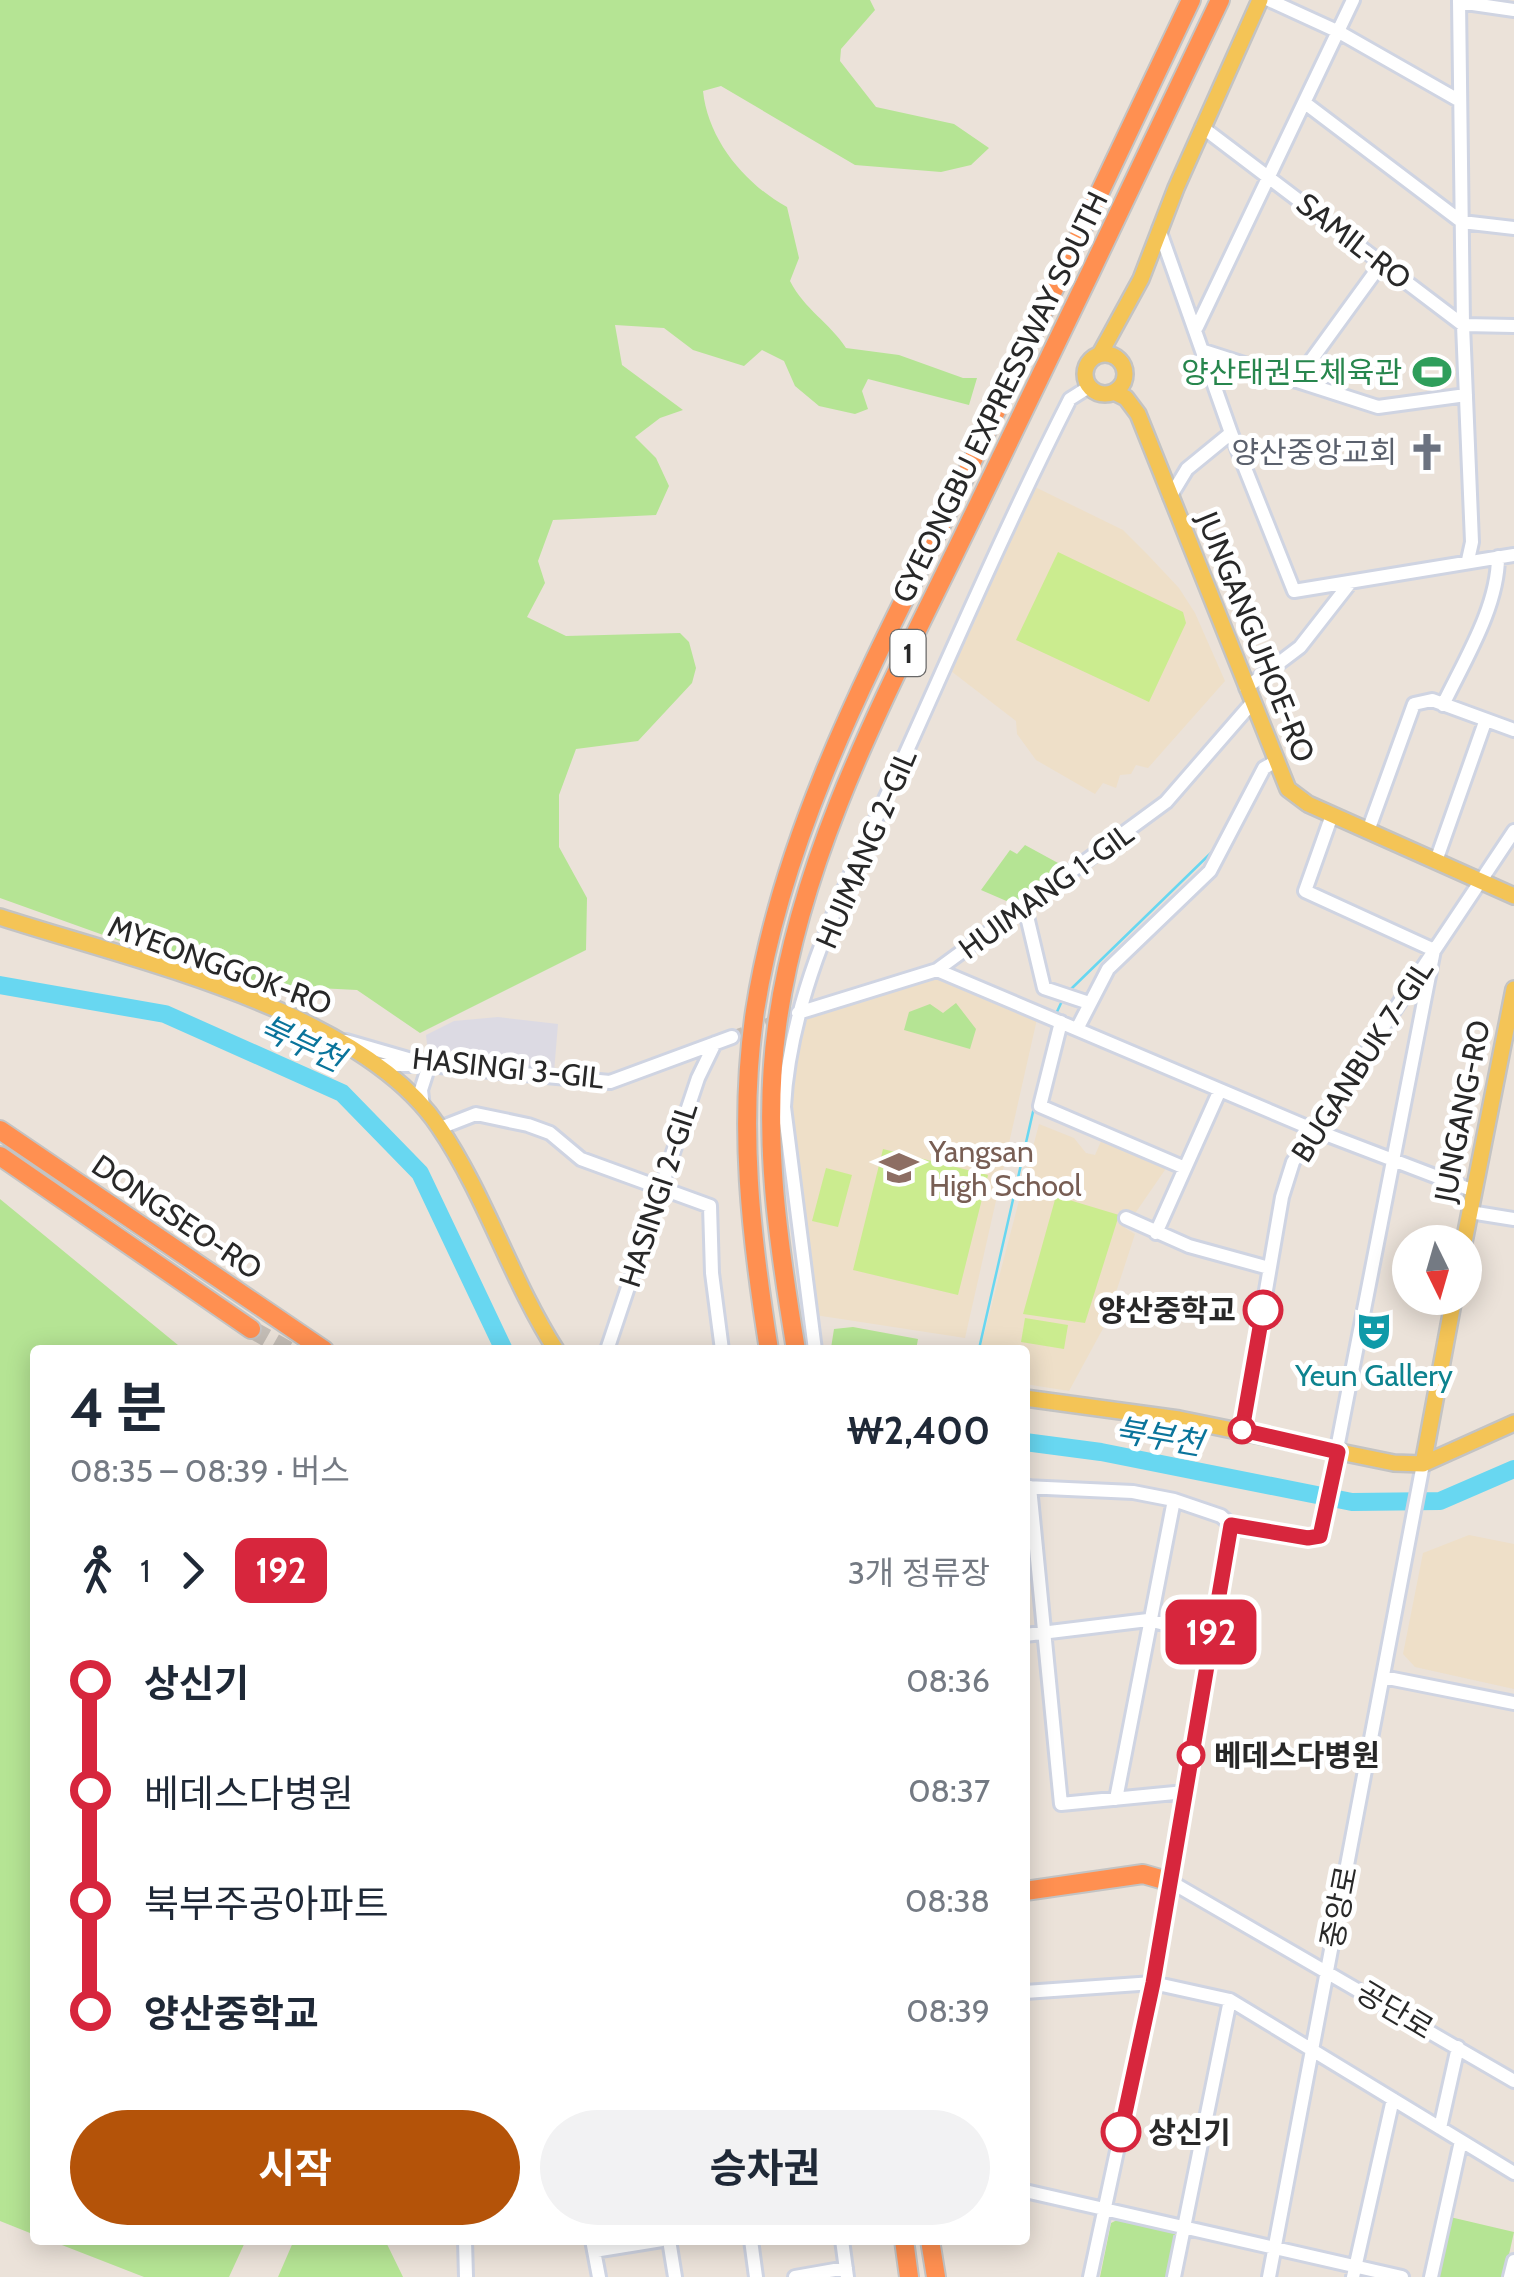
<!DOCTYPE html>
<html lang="ko">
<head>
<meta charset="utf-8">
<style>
	:root { --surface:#fff; --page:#f2f2f3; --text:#1f2937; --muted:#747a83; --accent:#b45309 }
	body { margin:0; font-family:Cabin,"Noto Sans KR",sans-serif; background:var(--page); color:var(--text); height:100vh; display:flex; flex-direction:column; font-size:38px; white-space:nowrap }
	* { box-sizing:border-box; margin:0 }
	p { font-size:32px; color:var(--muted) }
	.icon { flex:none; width:55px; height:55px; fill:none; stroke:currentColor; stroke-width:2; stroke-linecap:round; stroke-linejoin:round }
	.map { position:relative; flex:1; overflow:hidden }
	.side { position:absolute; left:30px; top:1345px; width:1000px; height:900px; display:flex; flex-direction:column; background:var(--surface); border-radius:10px; box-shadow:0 5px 25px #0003 }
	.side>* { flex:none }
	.badge { padding:0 20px; border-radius:15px; font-size:35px; line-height:65px }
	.needle { width:65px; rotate:175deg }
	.tools { position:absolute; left:1392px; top:1225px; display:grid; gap:20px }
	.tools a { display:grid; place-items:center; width:90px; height:90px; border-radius:50%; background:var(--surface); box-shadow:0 5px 25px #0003; font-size:50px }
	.map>.badge { position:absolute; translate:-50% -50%; box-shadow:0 0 0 5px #fff }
	.legs { display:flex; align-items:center; gap:15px; height:110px; padding:0 40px; font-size:32px }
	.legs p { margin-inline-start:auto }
	.summary { display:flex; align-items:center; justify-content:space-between; height:170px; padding:0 40px }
	h1 { font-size:55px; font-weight:700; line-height:75px }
	.cta { display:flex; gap:20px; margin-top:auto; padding:20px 40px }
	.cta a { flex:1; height:115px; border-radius:60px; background:var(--accent); color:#fff; font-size:40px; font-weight:700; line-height:115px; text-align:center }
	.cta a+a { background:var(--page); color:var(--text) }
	ul { padding:0 40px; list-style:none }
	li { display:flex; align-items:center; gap:35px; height:110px; font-size:38px }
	li i { display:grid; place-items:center; width:15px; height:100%; margin:0 12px; background:currentColor }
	li i::after { content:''; width:25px; height:25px; margin:-12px; border:8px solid; border-radius:50%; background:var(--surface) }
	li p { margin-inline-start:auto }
	li:first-child i { background:linear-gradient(#0000 50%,currentColor 0) }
	li:last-child i { background:linear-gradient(currentColor 50%,#0000 0) }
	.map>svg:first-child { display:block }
	.industrial { fill:#dcdae3 }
	.education { fill:#eedfc8 }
	.green { fill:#b5e494 }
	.pitch { fill:#cbec8f }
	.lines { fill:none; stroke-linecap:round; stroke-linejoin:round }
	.stream { stroke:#68d7f1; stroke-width:2.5 }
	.river { stroke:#68d7f1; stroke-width:18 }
	.minor-tunnel { stroke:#c4bdb6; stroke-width:12; stroke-dasharray:12 6; stroke-linecap:butt }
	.highway-tunnel { stroke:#c4bdb6; stroke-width:18; stroke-dasharray:18 9; stroke-linecap:butt }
	.minor-casing { stroke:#cfd4e2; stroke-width:18 }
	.major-casing { stroke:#c3c3c3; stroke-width:20 }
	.highway-casing { stroke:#c3c3c3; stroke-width:22 }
	.minor { stroke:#fff; stroke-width:12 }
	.major { stroke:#f4c456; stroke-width:15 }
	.highway { stroke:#ff9051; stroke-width:18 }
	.line-1-casing { stroke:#fff; stroke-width:22 }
	.line-1 { stroke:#d7263d; stroke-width:15 }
	.stop-1-dot { fill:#fff; stroke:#d7263d; stroke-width:5 }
	.labels { text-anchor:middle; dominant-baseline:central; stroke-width:10; stroke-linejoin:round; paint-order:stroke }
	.shield { fill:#fff; stroke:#686868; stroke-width:2.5 }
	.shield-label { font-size:28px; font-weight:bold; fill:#282828 }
	.street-label { font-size:30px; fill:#282828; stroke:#fff }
	.leisure-label { font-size:30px; fill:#27864d; stroke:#fff; text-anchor:end }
	.worship-label { font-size:30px; fill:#5b616d; stroke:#fff; text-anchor:end }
	.education-label { font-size:30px; fill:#785e54; stroke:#fff; text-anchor:start }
	.stop-label { font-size:30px; font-weight:bold; fill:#282828; stroke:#fff; text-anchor:start }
	.culture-label { font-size:30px; fill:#0d838f; stroke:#fff }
	.water-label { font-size:32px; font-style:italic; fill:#0a749b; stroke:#fff }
</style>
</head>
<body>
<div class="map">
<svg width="1514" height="2277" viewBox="0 0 1514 2277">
	<rect width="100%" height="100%" fill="#ebe2d9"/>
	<path class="industrial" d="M498,1017L558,1024L554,1072L433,1061L428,1054L426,1035L454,1021Z"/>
	<path class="education" d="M1035,487L1123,530L1148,555L1179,588L1195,613L1225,681L1148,768L1136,765L1131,774L1120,775L1116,788L1103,783L1095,794L1036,760L1017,734L1016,721L951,671Z
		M936,977L1037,1019L965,1338L815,1315L787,1112L797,1016Z
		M1039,1124L1074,1138L1086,1153L1095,1155L1102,1139L1167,1167L1125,1228L1135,1234L1106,1323L1069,1391L1025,1384V1350H980Z
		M1469,1535L1514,1544V1689L1415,1667L1403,1654L1423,1553Z"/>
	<path class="green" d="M0,0H870L875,10L841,49L840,61L876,107L954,124L989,148L971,165L941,172L855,165L721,86L703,91C708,140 745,184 787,207L799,258L790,281C805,310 829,322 846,348L899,355L963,378H977L969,405L868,379L862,391L868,409L855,414L819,406L795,386L784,361L762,350L744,366L693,350L664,328L615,325L622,365L683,410L660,418L635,437L656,458L669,486L656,515L553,520L538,561L545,583L527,617L566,636L680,633L689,642L696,668L692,683L638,741L576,749L559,795V847L587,898L586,950L420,1033L357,990L240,984L0,898Z
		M1025,845L1058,863L1062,876L1018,906L981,890L1010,850L1017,854Z
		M956,1003L976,1029L970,1049L904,1030L909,1012L930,1004L943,1013Z
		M0,1199L184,1350H35V2235L0,2221Z
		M853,1327L918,1339L916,1350L831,1348L834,1329Z
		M1123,2217L1170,2227L1176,2236L1167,2277H1100L1111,2223Z
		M1450,2217L1514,2232L1504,2277H1437Z
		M49,2240H246L229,2277H144Z
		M294,2240H385L403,2277H278Z"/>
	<path class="pitch" d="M1058,552L1183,612L1186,623L1149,702L1016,640Z
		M883,1149L988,1175L958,1295L853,1270Z
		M826,1168L852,1175L838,1227L812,1221Z
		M1056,1196L1119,1215L1085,1323L1023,1314Z
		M1025,1318L1068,1325L1064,1349L1021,1342Z"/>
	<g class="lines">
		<path class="stream" d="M1070,990L1214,850
			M1055,1016L1062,1001
			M979,1349L1053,1024"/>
		<path class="river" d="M0,985L165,1014L342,1093L420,1173L504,1350
			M1025,1442L1101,1452L1352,1502L1440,1501L1514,1469"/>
		<path class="minor-tunnel" d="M732,1037L798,1013"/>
		<path class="highway-tunnel" d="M251,1329L288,1350"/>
		<g class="minor-casing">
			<path id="minor" d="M1269,0L1339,32L1460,101
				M1459,0L1463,325L1472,542L1468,560
				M1459,2L1514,10
				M1305,103L1462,222L1514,228
				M1202,127L1463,325L1514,326
				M1159,229L1231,433L1294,591L1514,555
				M1197,327L1353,0
				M1204,351L1378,407L1466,395
				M1296,381L1381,264
				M1170,497L1187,469L1231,433
				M1246,688L1300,647L1350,583
				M1443,705C1464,661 1498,607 1498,557
				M1368,831L1414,704L1432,700L1514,730
				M1436,861L1485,722
				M1025,908L1044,988L1089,1003
				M937,970L1312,1129L1474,1191
				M798,1013L937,970L1166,802L1252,703
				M1061,1022L1040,1106L1185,1168
				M1077,1029L1108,969L1210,871L1264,768L1275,762
				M346,1041L429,1065L610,1082L732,1037
				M376,1065H429L421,1090L423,1107
				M440,1128L476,1114L528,1125L550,1133L581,1159L710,1206L712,1273L722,1350
				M1470,1212L1514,1219
				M1126,1218L1189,1246L1269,1268
				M1156,1233L1220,1090
				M607,1350L698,1078L715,1043
				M815,1350L784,1107C790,987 853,872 901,764C956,642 1009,519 1070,399L1089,387
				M1242,1430L1282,1197L1293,1162L1514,831
				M1025,1487L1133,1492L1174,1500L1221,1516L1231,1525L1309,1538L1320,1536L1434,950L1305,891L1332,815
				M1030,1487L1061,1804L1185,1792
				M1025,1635L1148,1620L1210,1635
				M1383,1677L1514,1703
				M1116,1799L1174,1500
				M1171,1882L1514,2081
				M1025,1992L1153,1983L1230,2000L1514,2173
				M1440,2128L1458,2047
				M1025,2191L1402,2277
				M465,2240L466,2277
				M592,2240L599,2277
				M669,2240L675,2277
				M751,2240L756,2277
				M842,2240L847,2277
				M594,2251L662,2240
				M795,2277L846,2268
				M1090,2277L1153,1983L1231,1525
				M1174,2277L1230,2000
				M1269,2277L1423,1464
				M1353,2277L1393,2099
				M1431,2277L1461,2141
				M1510,2277L1514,2261"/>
		</g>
		<g class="major-casing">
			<path id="major" d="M1085 374a20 20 0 1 1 40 0a20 20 0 1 1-40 0Z
				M1100,354L1141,279L1176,188L1260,0
				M1114,392L1126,398L1138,414L1288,789L1308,804L1514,896
				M0,917C131,960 360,1009 439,1127C486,1196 511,1280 556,1350
				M1464,1242L1514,989
				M1025,1398L1179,1419L1394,1463L1423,1464L1514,1423
				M1423,1464L1454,1298"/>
		</g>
		<g class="highway-casing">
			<path id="highway" d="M0,1130L324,1350
				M0,1156L251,1329
				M769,1350C751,1237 738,1126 755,1011C784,823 878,654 961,485C1039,324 1115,162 1191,0
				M796,1350C778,1242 762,1136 777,1026C801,848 891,686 968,526C1053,351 1137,176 1220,0
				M1025,1891L1143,1874L1171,1882
				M904,2240L909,2277
				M930,2240L936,2277"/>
		</g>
		<use href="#minor" class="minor"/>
		<use href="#major" class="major"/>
		<use href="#highway" class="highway"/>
	</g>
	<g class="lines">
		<g class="line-1-casing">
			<path id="line-1" d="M1121,2132L1153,1983L1231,1525L1308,1538L1320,1536L1338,1452L1242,1430L1263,1310"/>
		</g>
		<use href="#line-1" class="line-1"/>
	</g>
	<defs>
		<g id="stadium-bare" transform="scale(3)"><path d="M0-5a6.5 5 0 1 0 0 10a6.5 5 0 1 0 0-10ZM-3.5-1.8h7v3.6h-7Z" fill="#2e9e5b" stroke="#fff" stroke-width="2.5" paint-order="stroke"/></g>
		<g id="church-bare" transform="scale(3)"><path d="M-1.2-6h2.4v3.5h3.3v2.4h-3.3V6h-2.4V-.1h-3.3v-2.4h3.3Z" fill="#6b7280" stroke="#fff" stroke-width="2.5" paint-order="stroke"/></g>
		<g id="school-bare" transform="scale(3)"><path d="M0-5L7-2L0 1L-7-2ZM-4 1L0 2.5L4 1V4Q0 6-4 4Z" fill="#8d6e63" stroke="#fff" stroke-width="2.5" paint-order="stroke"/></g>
		<g id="theatre-bare" transform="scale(3)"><path d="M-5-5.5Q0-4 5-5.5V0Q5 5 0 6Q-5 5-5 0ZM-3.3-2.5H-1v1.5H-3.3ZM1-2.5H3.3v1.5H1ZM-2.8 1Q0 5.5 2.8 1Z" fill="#0f9aa8" stroke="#fff" stroke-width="2.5" paint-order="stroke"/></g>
	</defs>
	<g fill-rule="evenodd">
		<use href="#stadium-bare" x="1432" y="372"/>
		<use href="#church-bare" x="1427" y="452"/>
		<use href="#school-bare" x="899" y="1168"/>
		<use href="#theatre-bare" x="1374" y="1331"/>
	</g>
	<g class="stop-1-dot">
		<circle cx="1263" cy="1310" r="18"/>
		<circle cx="1242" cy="1430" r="12"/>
		<circle cx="1191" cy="1755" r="12"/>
		<circle cx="1121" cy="2132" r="18"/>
	</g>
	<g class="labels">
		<rect class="shield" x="890.5" y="630" width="35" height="46" rx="8"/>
		<g class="shield-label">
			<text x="908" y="653">1</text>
		</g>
		<g class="street-label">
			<text transform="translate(1354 241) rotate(38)">SAMIL-RO</text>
			<text transform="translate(1000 397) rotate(-64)">GYEONGBU EXPRESSWAY SOUTH</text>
			<text transform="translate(1256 637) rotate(68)">JUNGANGUHOE-RO</text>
			<text transform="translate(866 849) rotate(-67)">HUIMANG 2-GIL</text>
			<text transform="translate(1046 891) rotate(-36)">HUIMANG 1-GIL</text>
			<text transform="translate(220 965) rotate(20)">MYEONGGOK-RO</text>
			<text transform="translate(1362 1061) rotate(-57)">BUGANBUK 7-GIL</text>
			<text transform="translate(508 1068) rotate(6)">HASINGI 3-GIL</text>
			<text transform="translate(1462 1111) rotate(-79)">JUNGANG-RO</text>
			<text transform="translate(658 1195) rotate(-72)">HASINGI 2-GIL</text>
			<text transform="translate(177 1217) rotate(34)">DONGSEO-RO</text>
			<text transform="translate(1339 1907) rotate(-79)">중앙로</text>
			<text transform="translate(1395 2010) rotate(31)">공단로</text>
		</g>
		<g class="leisure-label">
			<text x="1402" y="372">양산태권도체육관</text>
		</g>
		<g class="worship-label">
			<text x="1397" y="452">양산중앙교회</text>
		</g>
		<g class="education-label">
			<text x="929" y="1151">Yangsan<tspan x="929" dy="34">High School</tspan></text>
		</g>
		<g class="stop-label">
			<text x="1236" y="1310" text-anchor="end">양산중학교</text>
			<text x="1214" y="1755">베데스다병원</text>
			<text x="1148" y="2132">상신기</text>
		</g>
		<g class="culture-label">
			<text x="1374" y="1375">Yeun Gallery</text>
		</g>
		<g class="water-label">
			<text transform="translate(302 1043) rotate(25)">북부천</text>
			<text transform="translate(1159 1436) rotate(10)">북부천</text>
		</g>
	</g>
</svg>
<div class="tools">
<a><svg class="needle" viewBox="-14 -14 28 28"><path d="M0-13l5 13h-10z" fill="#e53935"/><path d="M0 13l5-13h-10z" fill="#747a83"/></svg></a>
</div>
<b class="badge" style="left:1211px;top:1632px;background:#d7263d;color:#fff">192</b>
<section class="side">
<div class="summary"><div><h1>4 분</h1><p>08:35 – 08:39 · 버스</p></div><b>₩2,400</b></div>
<div class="legs"><svg class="icon" aria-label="walk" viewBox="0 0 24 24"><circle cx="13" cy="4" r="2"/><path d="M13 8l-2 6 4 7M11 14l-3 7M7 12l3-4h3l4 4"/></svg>1<svg class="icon" aria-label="forward" viewBox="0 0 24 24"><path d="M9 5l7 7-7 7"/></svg><b class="badge" style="background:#d7263d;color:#fff">192</b><p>3개 정류장</p></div>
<ul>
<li><i style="color:#d7263d"></i><b>상신기</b><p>08:36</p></li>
<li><i style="color:#d7263d"></i><span>베데스다병원</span><p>08:37</p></li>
<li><i style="color:#d7263d"></i><span>북부주공아파트</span><p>08:38</p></li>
<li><i style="color:#d7263d"></i><b>양산중학교</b><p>08:39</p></li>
</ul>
<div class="cta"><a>시작</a><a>승차권</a></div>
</section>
</div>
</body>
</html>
